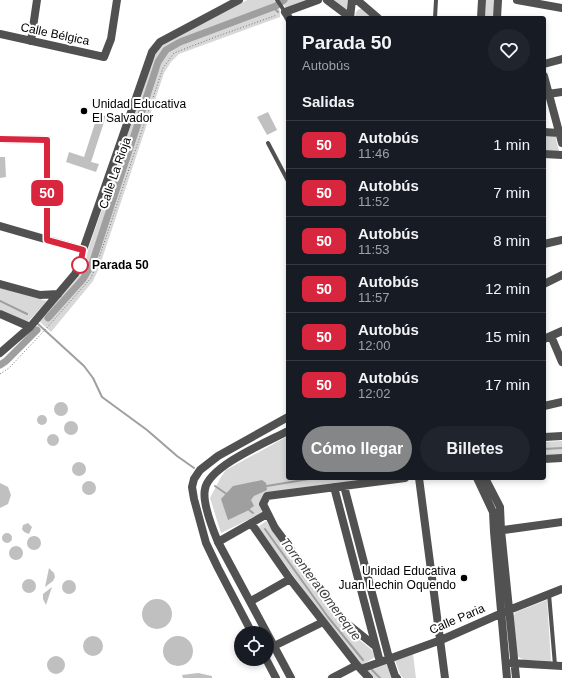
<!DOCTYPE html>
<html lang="es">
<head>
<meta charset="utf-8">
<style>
	:root { --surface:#171b24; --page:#20242c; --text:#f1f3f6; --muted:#9ea1a6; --line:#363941; --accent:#858687 }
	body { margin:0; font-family:Helvetica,sans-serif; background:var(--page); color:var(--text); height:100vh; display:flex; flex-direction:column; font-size:15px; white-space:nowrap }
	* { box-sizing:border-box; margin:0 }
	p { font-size:13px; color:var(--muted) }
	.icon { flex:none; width:22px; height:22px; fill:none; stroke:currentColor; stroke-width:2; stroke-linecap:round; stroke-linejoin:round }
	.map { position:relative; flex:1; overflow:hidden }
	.details { position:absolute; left:286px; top:16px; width:260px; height:464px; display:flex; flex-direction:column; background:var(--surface); border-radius:4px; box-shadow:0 2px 6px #0003 }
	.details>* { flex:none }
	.badge { padding:0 8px; border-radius:6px; font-size:14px; line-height:26px }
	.fabs { position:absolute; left:234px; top:626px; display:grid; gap:8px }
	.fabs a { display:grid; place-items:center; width:40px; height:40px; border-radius:50%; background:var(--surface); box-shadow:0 2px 6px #0003; font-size:20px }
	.map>.badge { position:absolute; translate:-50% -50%; box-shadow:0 0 0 2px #fff }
	h2 { padding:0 16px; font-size:15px; line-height:36px }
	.round { display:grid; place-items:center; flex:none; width:42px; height:42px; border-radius:21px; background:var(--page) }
	.overview { display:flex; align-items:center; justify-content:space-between; height:68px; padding:0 16px }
	h1 { font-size:19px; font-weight:700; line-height:30px }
	.primary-button { display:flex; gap:8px; margin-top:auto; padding:8px 16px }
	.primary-button a { flex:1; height:46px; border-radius:24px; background:var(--accent); color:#fff; font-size:16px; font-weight:700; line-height:46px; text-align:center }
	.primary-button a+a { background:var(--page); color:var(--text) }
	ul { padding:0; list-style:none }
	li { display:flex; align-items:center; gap:12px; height:48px; padding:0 16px; border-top:1px solid var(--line) }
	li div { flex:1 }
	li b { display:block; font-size:15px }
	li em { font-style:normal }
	li .badge { min-width:44px; font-weight:700; text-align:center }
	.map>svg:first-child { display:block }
	.green { fill:#d8d8d8 }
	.water { fill:#9f9f9f }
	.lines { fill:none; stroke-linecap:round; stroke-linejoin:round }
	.stream { stroke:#9f9f9f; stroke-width:2 }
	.canal { stroke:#9f9f9f; stroke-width:7 }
	.building { fill:#c0c0c0 }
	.path { stroke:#737373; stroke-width:1; stroke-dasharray:1 2; stroke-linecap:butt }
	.service { stroke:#515151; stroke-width:4 }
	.minor { stroke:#515151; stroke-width:8 }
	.tertiary { stroke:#515151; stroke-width:8 }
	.line-casing { stroke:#fff; stroke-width:9 }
	.line { stroke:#d7263d; stroke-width:6 }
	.poi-dot { fill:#000; stroke:#fff; stroke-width:1.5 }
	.stop-dot { fill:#fff; stroke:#d7263d; stroke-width:2 }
	.labels { text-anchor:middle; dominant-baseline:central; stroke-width:4; stroke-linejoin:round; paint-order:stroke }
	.street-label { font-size:12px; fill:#000; stroke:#fff }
	.poi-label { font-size:12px; fill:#000; stroke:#fff; text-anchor:start }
	.stop-label { font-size:12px; font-weight:bold; fill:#000; stroke:#fff; text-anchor:start }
	.water-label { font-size:13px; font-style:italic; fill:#404040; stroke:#fff }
</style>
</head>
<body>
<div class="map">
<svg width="562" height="678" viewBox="0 0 562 678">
	<rect width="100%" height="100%" fill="#fff"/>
	<path class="green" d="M247,0H274C280,4 280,11 280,17L179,54L171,62L164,73L99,268L93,281L51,332L39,321L75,281L81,273L85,265L88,250L154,56L160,47L168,41Z
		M281,0H310L286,8Z
		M332,0H348L347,11Z
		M486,0H495L494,18H485Z
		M359,9H362L373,18H355L356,12Z
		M544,135H555L559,151H544Z
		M0,288L47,301L27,323L0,310Z
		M288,436V478H380L266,493L259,503L262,513L221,533L210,498L221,477L226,470Z
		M562,441V456L544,458V442Z
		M266,521L347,630L372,650L375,657L362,665L327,622L258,527Z
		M547,600L551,661L524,660L517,656L513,616L516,612Z
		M413,654L416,678H403L400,674L395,660Z
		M387,664L391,678H374L368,671Z"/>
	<path class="water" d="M262,480L266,483L267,490L254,496L251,500L254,506L247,511L228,520L221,499L233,486Z"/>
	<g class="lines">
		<path class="stream" d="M273,7L278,12
			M285,18L288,24
			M0,301L27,314
			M38,324L84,366L93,378L102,397L147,430L177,456L194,468
			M544,449L562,448
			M215,486L228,495
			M267,486L315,478
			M248,509L253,513
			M265,529L328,617L363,660
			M372,670L380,678"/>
		<path class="canal" d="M48,318L83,279L92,264L158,62L166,50L180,42L276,6L284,0
			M0,365L6,361L37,330"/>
	</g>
	<path class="building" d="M268,112L277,130L267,135L257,117Z
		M98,114L106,116L91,162L99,164L96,172L66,162L69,152L84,157Z
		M0,157H5L6,177L0,178Z
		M54 409a7 7 0 1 1 14 0a7 7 0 1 1-14 0Z
		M37 420a5 5 0 1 1 10 0a5 5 0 1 1-10 0Z
		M64 428a7 7 0 1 1 14 0a7 7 0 1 1-14 0Z
		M47 440a6 6 0 1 1 12 0a6 6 0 1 1-12 0Z
		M72 469a7 7 0 1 1 14 0a7 7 0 1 1-14 0Z
		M82 488a7 7 0 1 1 14 0a7 7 0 1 1-14 0Z
		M0,483L8,487L11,495L8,504L0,508Z
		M28,523L32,527L29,534L24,532L22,529L23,525Z
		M2 538a5 5 0 1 1 10 0a5 5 0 1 1-10 0Z
		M27 543a7 7 0 1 1 14 0a7 7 0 1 1-14 0Z
		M9 553a7 7 0 1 1 14 0a7 7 0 1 1-14 0Z
		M49,568L54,573L55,577L53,581L45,587Z
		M22 586a7 7 0 1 1 14 0a7 7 0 1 1-14 0Z
		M62 587a7 7 0 1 1 14 0a7 7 0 1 1-14 0Z
		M52,587L46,605L43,599V594Z
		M142 614a15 15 0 1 1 30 0a15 15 0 1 1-30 0Z
		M163 651a15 15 0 1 1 30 0a15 15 0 1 1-30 0Z
		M83 646a10 10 0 1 1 20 0a10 10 0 1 1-20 0Z
		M47 665a9 9 0 1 1 18 0a9 9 0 1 1-18 0Z
		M198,673L212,676V678H183L182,675Z"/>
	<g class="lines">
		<path class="path" d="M0,374L9,368L43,332L91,278L98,261L163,68L174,53L218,36L277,15"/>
		<path class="service" d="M277,0L285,12
			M435,18L436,0
			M268,143L288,181
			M47,239V140
			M549,594L555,665"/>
		<path class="minor" d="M327,0L351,18
			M357,0L378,18
			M517,0L562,8
			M289,18L285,12L318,0
			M350,18L352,0
			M0,34L104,57L111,39L117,0
			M31,41L37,0
			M544,64L562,59
			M544,76L562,143
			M548,94L562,92
			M544,132L559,133
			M0,139L47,140
			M544,154L562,155
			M0,226L83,250
			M0,284L40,295L58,294
			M544,284L562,275
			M0,314L30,327
			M551,336L562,362
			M544,339L562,331
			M0,353L30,327L75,274L80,265L83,250L152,52L160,42L239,0
			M544,406L562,402
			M544,437L562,436
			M544,459L562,458
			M419,478L445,678
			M477,478L493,512L494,532L507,678
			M485,478L500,507L501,530L516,678
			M344,486L389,658L395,676L397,678
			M334,487L380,662
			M251,523L290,579L357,665L369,678
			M496,531L562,522
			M218,542L267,514
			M251,601L290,579
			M274,646L323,622
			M375,646L344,621L275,528L263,504L267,496L405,478
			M511,663L562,666
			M361,669L441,640L509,610L562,589
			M332,678L357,665"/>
		<path class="tertiary" d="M481,18L482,0
			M497,18L498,0
			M544,244L562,240
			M288,431C267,442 209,466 205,489C202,502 213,530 218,542L291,678
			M252,633L218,568L206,543L194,499L192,487L194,479L200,470L218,456L288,417
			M266,659L276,678"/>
	</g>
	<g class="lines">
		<g class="line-casing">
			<path id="line" d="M0,139L47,140V240L83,250L80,265"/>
		</g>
		<use href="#line" class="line"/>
	</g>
	<g class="poi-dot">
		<circle cx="84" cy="111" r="4"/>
		<circle cx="464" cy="578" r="4"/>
	</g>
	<circle class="stop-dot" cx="80" cy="265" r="8"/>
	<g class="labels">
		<g class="street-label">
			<text transform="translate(55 34) rotate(12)">Calle Bélgica</text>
			<text transform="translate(115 173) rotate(-71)">Calle La Rioja</text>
			<text transform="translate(457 619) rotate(-23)">Calle Paria</text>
		</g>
		<g class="poi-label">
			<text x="92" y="104">Unidad Educativa<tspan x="92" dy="14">El Salvador</tspan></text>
			<text x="456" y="571" text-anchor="end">Unidad Educativa<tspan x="456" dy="14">Juan Lechin Oquendo</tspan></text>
		</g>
		<g class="stop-label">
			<text x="92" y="265">Parada 50</text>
		</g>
		<g class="water-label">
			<text transform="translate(321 589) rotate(53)">Torrentera Omereque</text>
		</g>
	</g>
</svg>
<div class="fabs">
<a><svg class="icon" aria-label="locate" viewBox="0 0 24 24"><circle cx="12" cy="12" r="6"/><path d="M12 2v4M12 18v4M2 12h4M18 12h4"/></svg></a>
</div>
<b class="badge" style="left:47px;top:193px;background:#d7263d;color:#fff">50</b>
<section class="details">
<div class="overview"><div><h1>Parada 50</h1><p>Autobús</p></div><a class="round"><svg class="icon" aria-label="heart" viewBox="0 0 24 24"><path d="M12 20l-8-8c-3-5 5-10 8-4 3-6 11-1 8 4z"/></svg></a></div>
<h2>Salidas</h2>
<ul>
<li><span class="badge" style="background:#d7263d;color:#fff">50</span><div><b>Autobús</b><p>11:46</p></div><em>1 min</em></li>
<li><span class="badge" style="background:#d7263d;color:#fff">50</span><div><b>Autobús</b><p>11:52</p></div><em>7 min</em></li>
<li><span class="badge" style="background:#d7263d;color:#fff">50</span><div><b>Autobús</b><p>11:53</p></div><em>8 min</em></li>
<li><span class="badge" style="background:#d7263d;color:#fff">50</span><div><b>Autobús</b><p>11:57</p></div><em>12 min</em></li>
<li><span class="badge" style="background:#d7263d;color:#fff">50</span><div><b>Autobús</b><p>12:00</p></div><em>15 min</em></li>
<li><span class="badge" style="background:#d7263d;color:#fff">50</span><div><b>Autobús</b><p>12:02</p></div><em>17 min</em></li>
</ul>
<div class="primary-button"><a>Cómo llegar</a><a>Billetes</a></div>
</section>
</div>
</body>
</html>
